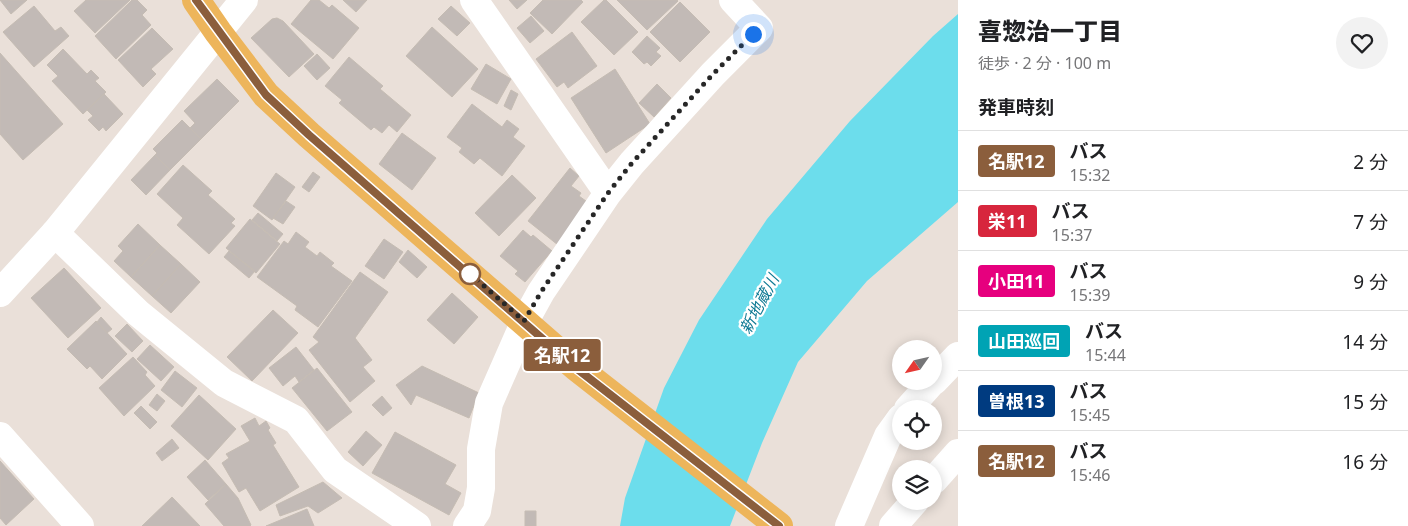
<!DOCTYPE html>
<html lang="ja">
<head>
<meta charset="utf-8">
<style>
	:root { --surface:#fff; --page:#f2f2f2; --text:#202124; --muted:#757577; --line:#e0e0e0 }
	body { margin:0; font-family:"Noto Sans","Noto Sans JP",sans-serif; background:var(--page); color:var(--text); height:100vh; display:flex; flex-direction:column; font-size:19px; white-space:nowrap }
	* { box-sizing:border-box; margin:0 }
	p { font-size:16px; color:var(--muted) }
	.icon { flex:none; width:28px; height:28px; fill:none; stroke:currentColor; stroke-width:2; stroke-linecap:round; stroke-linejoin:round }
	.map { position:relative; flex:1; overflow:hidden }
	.details { display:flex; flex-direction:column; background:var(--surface); width:450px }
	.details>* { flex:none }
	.badge { padding:0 10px; border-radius:4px; font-size:18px; line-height:32px }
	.needle { width:32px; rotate:236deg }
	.tools { position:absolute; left:892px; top:340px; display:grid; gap:10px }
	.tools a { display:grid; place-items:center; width:50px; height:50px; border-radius:50%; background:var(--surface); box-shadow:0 2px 12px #0003; font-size:25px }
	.you { position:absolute; width:25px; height:25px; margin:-12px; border:4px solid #fff; border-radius:50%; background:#1a73e8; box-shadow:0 0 0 8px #1a73e833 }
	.map>.badge { position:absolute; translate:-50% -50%; box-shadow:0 0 0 2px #fff }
	h2 { padding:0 20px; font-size:19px; line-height:45px }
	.round { display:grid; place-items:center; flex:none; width:52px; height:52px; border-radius:26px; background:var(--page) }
	.overview { display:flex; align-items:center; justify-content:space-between; height:85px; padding:0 20px }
	h1 { font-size:24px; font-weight:800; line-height:38px }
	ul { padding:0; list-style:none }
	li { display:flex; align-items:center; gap:15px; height:60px; padding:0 20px; border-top:1px solid var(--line) }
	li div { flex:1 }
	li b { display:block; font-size:19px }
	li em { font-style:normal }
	li .badge { min-width:55px; font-weight:700; text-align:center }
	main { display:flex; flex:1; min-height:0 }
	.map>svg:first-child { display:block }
	.water { fill:#6cddec }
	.building { fill:#c2bab6; stroke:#c5bcb3 }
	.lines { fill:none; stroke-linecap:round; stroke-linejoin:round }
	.street { stroke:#fff; stroke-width:28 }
	.secondary { stroke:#fff; stroke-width:28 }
	.primary { stroke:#edb55b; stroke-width:28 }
	.line-casing { stroke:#fff; stroke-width:11 }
	.line { stroke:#8b5e3c; stroke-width:8 }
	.walk { stroke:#272727; stroke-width:5; stroke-dasharray:0 9 }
	.stop-dot { fill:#fff; stroke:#8b5e3c; stroke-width:2.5 }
	.labels { text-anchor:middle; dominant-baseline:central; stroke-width:4.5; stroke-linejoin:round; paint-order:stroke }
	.water-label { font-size:16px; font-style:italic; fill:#0f7a94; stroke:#fff }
</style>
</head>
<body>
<main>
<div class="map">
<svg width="958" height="526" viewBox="0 0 958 526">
	<rect width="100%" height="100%" fill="#eae0d9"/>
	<path class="water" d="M958,14V202L867,281L798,362L762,443L730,526H620L625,498L664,388L699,320L767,219L850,121L933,36Z"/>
	<path class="building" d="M0,0H27L11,14Z
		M86,0H130L95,33L74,11Z
		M132,0H137L147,10L142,15L151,25L116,59L95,36Z
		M311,0H319L329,8L332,5L359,28L333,59L291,24Z
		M343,0H367L356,12Z
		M509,0H527L517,9Z
		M543,0H581L583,2L552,34L530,13Z
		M604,0H606L638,32L614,55L581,22Z
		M617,0H677L678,1L647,30Z
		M680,2L710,32L680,62L650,32Z
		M34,6L55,31L61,27L69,36L34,67L3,32Z
		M451,6L470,23L457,36L438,19Z
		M531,16L544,31L530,43L517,28Z
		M277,18L283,21L314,54L289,77L251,38L272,19Z
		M432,27L478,69L452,97L406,56Z
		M152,28L173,49L151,69L156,74L143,87L118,60Z
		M572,32L597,66L568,88L564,82L557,87L536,59Z
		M647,36L660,48L656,52L661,56L651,66L647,62L644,64L632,52Z
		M63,49L87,74L91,70L99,78L95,81L106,92L83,114L52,81L58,76L47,65Z
		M0,53L63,124L23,160L0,134Z
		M317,54L330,68L317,80L304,66Z
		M349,57L383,86L380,89L411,115L397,132L389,125L382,133L374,127L371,130L339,103L342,100L325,86Z
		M486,64L511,79L497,104L471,89Z
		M615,69L650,124L606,153L571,98Z
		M217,79L239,101L201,139L190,128L195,123L184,111Z
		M657,84L671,98L654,117L639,103Z
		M511,90L518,94L511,110L504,106Z
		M104,94L123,114L106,131L103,127L99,131L88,120L93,116L87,110Z
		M472,104L502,127L507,120L519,129L513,137L525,146L502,176L480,158L474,164L459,152L462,148L447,137Z
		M182,120L201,139L170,170L155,155L157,153L153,149Z
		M402,133L436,158L412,190L379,164Z
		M155,155L170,170L146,195L131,180Z
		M183,165L212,191L208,195L235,219L231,223L235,226L209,254L177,225L183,218L157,194Z
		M570,168L579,176L571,186L581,193L579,196L590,204L558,245L528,221Z
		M313,172L320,177L309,192L302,187Z
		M276,173L295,187L272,220L253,206Z
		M512,175L536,198L499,236L475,213Z
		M286,201L295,207L283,224L273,218Z
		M258,213L283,234L277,241L252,220Z
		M250,219L280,244L256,273L226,248Z
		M138,224L160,245L131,277L114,261L123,251L118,246Z
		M523,230L531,237L533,235L552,251L525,282L515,274L518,271L500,256Z
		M296,232L309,242L305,247L317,256L320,252L334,263L331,266L352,281L318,327L295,310L297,306L257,277L284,241L288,244Z
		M384,239L403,252L384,279L365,266Z
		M160,245L181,264L152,296L131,277Z
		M408,250L427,267L417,278L399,262Z
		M229,251L255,271L249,278L224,257Z
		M181,264L200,282L171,313L152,296Z
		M64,268L101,308L68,338L31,298Z
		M360,272L388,292L355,338L372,360L363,367L375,381L350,402L309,350L319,342L313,337Z
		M452,293L478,317L454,344L427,320Z
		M273,310L298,333L252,381L227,357Z
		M101,317L112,329L107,333L97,322Z
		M96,321L127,354L102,379L90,366L87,369L67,349Z
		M127,324L143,341L132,352L115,336Z
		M150,345L174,367L161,381L137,359Z
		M296,347L314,370L299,382L295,376L283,386L269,368Z
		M133,357L147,372L145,375L155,386L124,416L99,388Z
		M422,366L479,393L469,418L416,395L411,405L396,385Z
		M317,368L352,412L327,431L292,388Z
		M175,371L197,388L182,407L161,390Z
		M157,394L165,401L157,411L149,405Z
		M199,395L236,429L208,460L171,426Z
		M382,396L392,408L383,416L372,405Z
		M141,406L157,422L150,429L134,413Z
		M255,418L259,426L266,421L270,428L268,430L276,443L273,445L299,487L260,511L246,488L239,492L222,463L229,458L226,454L250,441L241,426Z
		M366,431L382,445L363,466L348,452Z
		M395,432L456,465L445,484L461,493L449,515L372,473Z
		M172,439L179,448L162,461L156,453Z
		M205,460L226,484L208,500L187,477Z
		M0,461L34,499L6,525L0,518Z
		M323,482L342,498L318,513L308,506L280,516L276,505Z
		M226,484L238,498L251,525L250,526H224L205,504Z
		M172,497L200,526H142Z
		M307,509L314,526H266Z
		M525,511H536V526H525Z"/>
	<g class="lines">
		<path class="street" d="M474,0L608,193
			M55,233L138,313L224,383L296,420L335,470L417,526
			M934,381L958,356
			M908,409L933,381
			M0,436L80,526
			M934,480L958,453
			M467,526L477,511L481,488V449L489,403L525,321L541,292L608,193L632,163L713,74L759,28L733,0
			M849,526L888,436L901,418
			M893,526L915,501"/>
		<path class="secondary" d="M0,293L55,233L244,0"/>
		<path class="primary" d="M196,0L218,32L266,95L309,135L576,367L779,526"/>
	</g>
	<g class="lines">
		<g class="line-casing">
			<path id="line" d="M196,0L266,95L309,135L576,368L779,526"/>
		</g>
		<use href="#line" class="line"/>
		<path class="walk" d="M470,274L467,271L524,321L541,292L608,193L632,163L713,74L753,34"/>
	</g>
	<circle class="stop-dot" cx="470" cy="274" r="10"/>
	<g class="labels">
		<g class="water-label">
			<text transform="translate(759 304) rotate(-62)">新地蔵川</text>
		</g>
	</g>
</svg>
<div class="tools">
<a><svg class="needle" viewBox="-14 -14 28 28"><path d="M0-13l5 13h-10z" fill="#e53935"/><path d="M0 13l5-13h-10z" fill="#757577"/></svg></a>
<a><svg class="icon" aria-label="locate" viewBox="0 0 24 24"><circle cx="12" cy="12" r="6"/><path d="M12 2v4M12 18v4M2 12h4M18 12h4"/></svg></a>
<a><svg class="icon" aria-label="layers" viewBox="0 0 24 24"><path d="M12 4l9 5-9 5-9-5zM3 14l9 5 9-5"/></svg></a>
</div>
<div class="you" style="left:753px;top:34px"></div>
<b class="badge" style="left:562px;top:355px;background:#8b5e3c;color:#fff">名駅12</b>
</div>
<section class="details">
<div class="overview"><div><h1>喜惣治一丁目</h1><p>徒歩 · 2 分 · 100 m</p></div><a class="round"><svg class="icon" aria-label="heart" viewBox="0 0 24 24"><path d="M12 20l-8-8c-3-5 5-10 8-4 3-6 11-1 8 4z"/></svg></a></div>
<h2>発車時刻</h2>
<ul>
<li><span class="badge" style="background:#8b5e3c;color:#fff">名駅12</span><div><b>バス</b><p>15:32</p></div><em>2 分</em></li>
<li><span class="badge" style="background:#d7263d;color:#fff">栄11</span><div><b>バス</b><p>15:37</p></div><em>7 分</em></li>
<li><span class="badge" style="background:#e6007e;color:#fff">小田11</span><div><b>バス</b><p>15:39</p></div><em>9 分</em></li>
<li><span class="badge" style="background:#00a3b4;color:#fff">山田巡回</span><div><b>バス</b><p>15:44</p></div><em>14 分</em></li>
<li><span class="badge" style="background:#003b80;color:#fff">曽根13</span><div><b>バス</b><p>15:45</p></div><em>15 分</em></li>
<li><span class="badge" style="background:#8b5e3c;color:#fff">名駅12</span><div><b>バス</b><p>15:46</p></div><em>16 分</em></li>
</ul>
</section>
</main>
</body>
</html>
